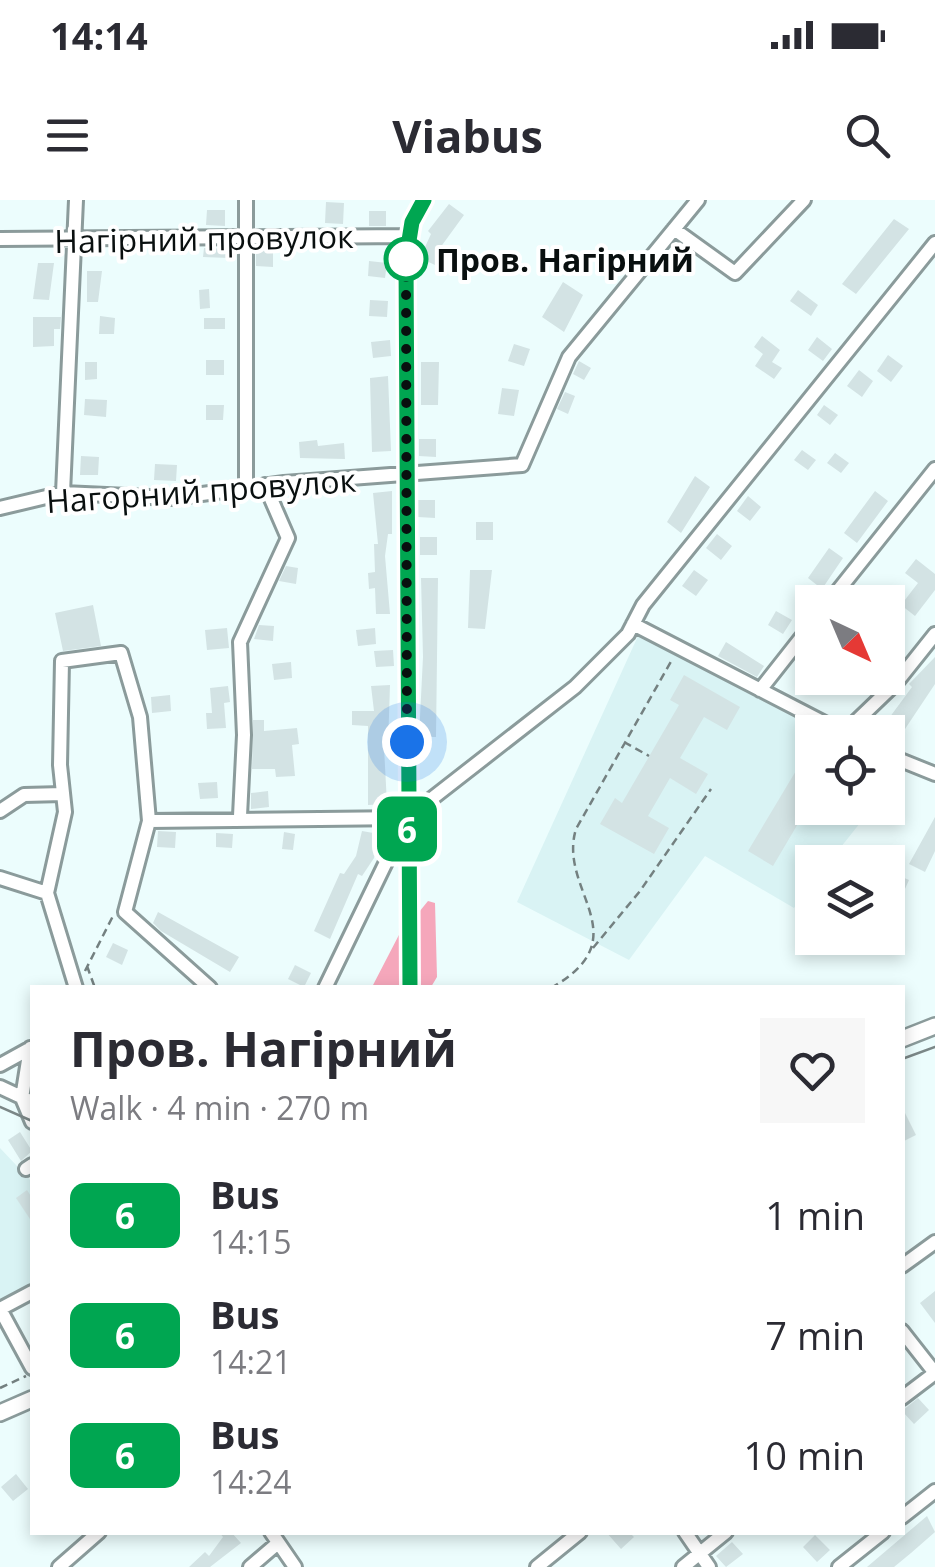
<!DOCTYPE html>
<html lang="en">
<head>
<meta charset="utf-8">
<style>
	:root { --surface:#fff; --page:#f7f7f7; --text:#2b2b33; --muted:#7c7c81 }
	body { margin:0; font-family:"Open Sans",sans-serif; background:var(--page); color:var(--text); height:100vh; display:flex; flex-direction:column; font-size:38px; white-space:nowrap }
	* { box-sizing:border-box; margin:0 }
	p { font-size:32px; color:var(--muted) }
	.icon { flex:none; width:55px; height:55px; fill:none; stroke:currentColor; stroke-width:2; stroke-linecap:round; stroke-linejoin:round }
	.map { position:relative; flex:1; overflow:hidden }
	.panel { position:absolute; left:30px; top:785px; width:875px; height:550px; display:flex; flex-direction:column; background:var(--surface); border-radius:0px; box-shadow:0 5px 15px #0003 }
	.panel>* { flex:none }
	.badge { padding:0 20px; border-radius:15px; font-size:35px; line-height:65px }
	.needle { width:65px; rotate:136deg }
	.controls { position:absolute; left:795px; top:385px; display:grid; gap:20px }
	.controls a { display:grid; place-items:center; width:110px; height:110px; border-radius:0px; background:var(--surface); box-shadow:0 5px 15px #0003; font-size:50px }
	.you { position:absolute; width:50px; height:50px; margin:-25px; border:8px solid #fff; border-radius:50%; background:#1a73e8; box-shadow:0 0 0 15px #1a73e833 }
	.map>.badge { position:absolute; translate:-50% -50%; box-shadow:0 0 0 5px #fff }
	.round { display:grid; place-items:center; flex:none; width:105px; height:105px; border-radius:0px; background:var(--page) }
	.headline { display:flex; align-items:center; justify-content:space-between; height:170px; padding:0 40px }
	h1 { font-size:48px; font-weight:700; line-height:75px }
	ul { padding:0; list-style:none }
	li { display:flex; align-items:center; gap:30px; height:120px; padding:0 40px }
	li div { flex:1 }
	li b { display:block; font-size:38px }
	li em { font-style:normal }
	li .badge { min-width:110px; font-weight:700; text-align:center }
	.status { display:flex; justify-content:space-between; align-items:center; height:70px; padding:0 50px; background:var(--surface); direction:ltr }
	.status svg { height:28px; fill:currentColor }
	header { display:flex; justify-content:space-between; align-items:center; height:130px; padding:0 40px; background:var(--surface); font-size:45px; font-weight:700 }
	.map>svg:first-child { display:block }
	.built { fill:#d9f3f4 }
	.forest { fill:#f5a7bb }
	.building { fill:#d3e3e4 }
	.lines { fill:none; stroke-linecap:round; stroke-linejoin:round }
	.minor-casing { stroke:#8b9b9b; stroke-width:18 }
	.major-casing { stroke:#8b9b9b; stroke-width:20 }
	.path { stroke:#748080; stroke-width:2.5; stroke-dasharray:8 5; stroke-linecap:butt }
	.minor { stroke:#fff; stroke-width:12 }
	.major { stroke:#fff; stroke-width:15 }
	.tram { stroke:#7b8787; stroke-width:2.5 }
	.line-casing { stroke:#fff; stroke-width:22 }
	.line { stroke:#00a651; stroke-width:15 }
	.walk { stroke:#090f0f; stroke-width:10; stroke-dasharray:0 18 }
	.stop-dot { fill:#fff; stroke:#00a651; stroke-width:5 }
	.labels { text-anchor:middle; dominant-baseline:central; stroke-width:8; stroke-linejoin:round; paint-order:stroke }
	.street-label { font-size:32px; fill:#090f0f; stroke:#fff }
	.stop-label { font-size:32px; font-weight:bold; fill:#090f0f; stroke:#fff; text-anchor:start }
</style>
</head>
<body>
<div class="status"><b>14:14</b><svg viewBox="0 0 49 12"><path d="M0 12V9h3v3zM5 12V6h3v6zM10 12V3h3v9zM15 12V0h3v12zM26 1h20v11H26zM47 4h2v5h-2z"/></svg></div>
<header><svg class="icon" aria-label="menu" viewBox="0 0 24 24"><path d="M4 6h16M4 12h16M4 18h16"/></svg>Viabus<svg class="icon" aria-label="search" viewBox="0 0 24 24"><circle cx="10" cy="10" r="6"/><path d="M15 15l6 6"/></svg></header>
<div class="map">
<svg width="935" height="1367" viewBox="0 0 935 1367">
	<rect width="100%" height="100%" fill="#ecfdfd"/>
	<path class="built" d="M638,436L827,532H812V608H872L829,662H812V684L794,708L705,656L629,760L517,702Z
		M0,948L32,982V1089L0,1108Z"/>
	<path class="forest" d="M428,701L435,703L437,777L431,787H417L415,717Z
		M402,729L404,787H372Z"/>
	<path class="building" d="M326,2L344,3L343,24L325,23Z
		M449,4L464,15L440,48L443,49L435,65L420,58L431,34L428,31Z
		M207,10H225V26L206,25Z
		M369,11H386V26H369Z
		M894,19L909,29L856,94L842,84Z
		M204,48L229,49V58L203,57Z
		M256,50L273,51V67L256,66Z
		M369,61L387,63L385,78L368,76Z
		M38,63H54L49,100L33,99Z
		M87,71H102L98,102H87Z
		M563,82L583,95L564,132L542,117Z
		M209,89L210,108L200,109L199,90Z
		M798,90L818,105L811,116L790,101Z
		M370,100L388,101L387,117L369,116Z
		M100,116L115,118L114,134H99Z
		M33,117H61L60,129H54V146L33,147Z
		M204,118H225V129H204Z
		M762,136L780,150L772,162L782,168L774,179L755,166L763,154L754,147Z
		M817,137L832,149L823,161L808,150Z
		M390,140L391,156L373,158L371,142Z
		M514,144L530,149L524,166L508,161Z
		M888,155L903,166L891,182L877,171Z
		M206,160H224V175H206Z
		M579,161L591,168L584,180L573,174Z
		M85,162H97V179L85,180Z
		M421,162H439L438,205H421Z
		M859,170L873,181L862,197L847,186Z
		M388,176L391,251L372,252L370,178Z
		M502,188L519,190L514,216L498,214Z
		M565,192L575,196L568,214L557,209Z
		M85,199L107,200L106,217L84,215Z
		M206,205H224L223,220H206Z
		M824,205L838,215L830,225L817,215Z
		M419,239H436V257L419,256Z
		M317,240L318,246L344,243L345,259L300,258L299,242Z
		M802,250L816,260L808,270L794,260Z
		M835,253L849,263L841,273L827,263Z
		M81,256L99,257L98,275H80Z
		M155,264L177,265L176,281L154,280Z
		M695,276L710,287L681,333L667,322Z
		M392,291V334H388L385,356L390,414H376L375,388L369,389L368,373L375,372L374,344H378L373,293Z
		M875,291L888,301L857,343L844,333Z
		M748,296L761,307L750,321L737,311Z
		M418,300H435V318L418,317Z
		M476,322H493V340H476Z
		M717,334L732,346L721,360L706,348Z
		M420,337H437V355H420Z
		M829,348L843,358L822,389L808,378Z
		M916,359L935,374V390L915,416L901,405L918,383L905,373Z
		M286,366L298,368L296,384L279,381Z
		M470,370H492L485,429L468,428Z
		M694,370L708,380L696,396L682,386Z
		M421,378H438L436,537H419L423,457Z
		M93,405L101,446L63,451L55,413Z
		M776,411L792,420L783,434L768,425Z
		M259,425L274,426L273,441L254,439Z
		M227,428L229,448L207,450L205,430Z
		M375,428L376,444L358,446L356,430Z
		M726,442L764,466L757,477L718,456Z
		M393,450L394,466L376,467L374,451Z
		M935,457V484L899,538L884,525L912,487L909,484Z
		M291,462L292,478L274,480L272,464Z
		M684,475L740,507L727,530L704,517L680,558L708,574L696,594L670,578L648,616L669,628L654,654L600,624L615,598L622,603L679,505L670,500Z
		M390,485L388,546L384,547L387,604L368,605V526L352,525V511H374L371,486Z
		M228,486L230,502L224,503L226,528L207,529L206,513H212L210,488Z
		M170,495L171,511L152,513L151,497Z
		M253,520H264V531L297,528L299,544L292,545L295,576L276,577L275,569H252Z
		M812,544V600L773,666L748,651Z
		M217,582L218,598L200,599L198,583Z
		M268,591L269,607L251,609V593Z
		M935,617V651L925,672L909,664Z
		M158,631L176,632L175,648L157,647Z
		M362,631L379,634L374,658L362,676L358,674L330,739L314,731L340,673L344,674L356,656Z
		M284,632L295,634L293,650L282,649Z
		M216,633L233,634L232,648L216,647Z
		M893,673L909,680L900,700L888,694Z
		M158,712L239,757L230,772L161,731L153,723Z
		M113,743L128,750L122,765L106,757Z
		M295,765L311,773L304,787L288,779Z
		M902,907L916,935L902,942Z
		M20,932L32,951L21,961L8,940Z
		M27,990L32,998V1022L16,998Z
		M935,1091V1123L920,1103Z
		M918,1198L929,1210L914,1224L902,1211Z
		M16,1274L28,1289L13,1301L1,1287Z
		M927,1316L935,1332L911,1353L894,1367H867Z
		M219,1332H231L241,1343L210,1367H189L205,1352L209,1356L223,1337Z
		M606,1332H629L634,1337L621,1349Z
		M815,1335L830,1350L817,1362L803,1347Z
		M732,1342L743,1354L726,1367L716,1356Z"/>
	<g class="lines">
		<g class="minor-casing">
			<path id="minor" d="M246,0V288
				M674,29L735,73L804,0
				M0,39L408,36
				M63,293L76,0
				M0,308L63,293L172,298L284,283L522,265L569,157L698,0
				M829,402L935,269
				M633,424L842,532
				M760,490L812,424
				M845,532L896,483L935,434
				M888,555L935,574
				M0,611L24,595L63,594
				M240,616L244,535L240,442L288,338L265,285
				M149,621L407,618L575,487L628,434L643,405L935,43
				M0,678L47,693
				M76,788L47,693L65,612L60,565L62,461L121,453L140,517L149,621L125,712L210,788
				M325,788L404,625
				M410,788L406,59L412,22L424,0
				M30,848L22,898L32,922
				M0,865L31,848
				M0,887L32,902
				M26,969L32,965
				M902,1066L935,1042
				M0,1109L32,1168
				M0,1109L32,1092
				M902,1131L935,1173L902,1198
				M902,1317L935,1291
				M271,1332L295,1367
				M685,1332L709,1367
				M59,1367L99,1332
				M250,1367L278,1343
				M537,1367L580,1332
				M683,1367L726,1332
				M839,1367L883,1332"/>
		</g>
		<g class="major-casing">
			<path id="major" d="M902,839L935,826
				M0,1213L32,1199"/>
		</g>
		<path class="path" d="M624,542L649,556
			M593,748L640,691L711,589
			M87,766L95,788
			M85,771L113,716
			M551,788C641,737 557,691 576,629L673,458
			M0,1188L26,1176"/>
		<use href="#minor" class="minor"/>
		<use href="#major" class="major"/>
		<path class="tram" d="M902,859L935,847
			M0,907L32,921"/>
	</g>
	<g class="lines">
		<g class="line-casing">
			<path id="line" d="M410,788L406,59L412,22L424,0"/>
		</g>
		<use href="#line" class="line"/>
		<path class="walk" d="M406,59L407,542"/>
	</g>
	<circle class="stop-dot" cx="406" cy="59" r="20"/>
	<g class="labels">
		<g class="street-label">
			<text transform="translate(204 38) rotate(-1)">Нагірний провулок</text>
			<text transform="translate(201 290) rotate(-4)">Нагорний провулок</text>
		</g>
		<g class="stop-label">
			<text x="436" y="59">Пров. Нагірний</text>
		</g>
	</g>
</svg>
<div class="controls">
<a><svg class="needle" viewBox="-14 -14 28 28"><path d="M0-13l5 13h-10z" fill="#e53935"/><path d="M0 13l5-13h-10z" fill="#7c7c81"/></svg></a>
<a><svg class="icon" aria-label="locate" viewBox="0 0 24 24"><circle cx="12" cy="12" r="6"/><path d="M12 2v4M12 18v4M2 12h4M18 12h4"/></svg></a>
<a><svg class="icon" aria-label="layers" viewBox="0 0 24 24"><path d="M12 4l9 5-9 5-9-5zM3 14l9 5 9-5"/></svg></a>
</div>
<div class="you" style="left:407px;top:542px"></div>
<b class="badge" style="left:407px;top:629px;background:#00a651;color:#fff">6</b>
<section class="panel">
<div class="headline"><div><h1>Пров. Нагірний</h1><p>Walk · 4 min · 270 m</p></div><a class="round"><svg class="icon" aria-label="heart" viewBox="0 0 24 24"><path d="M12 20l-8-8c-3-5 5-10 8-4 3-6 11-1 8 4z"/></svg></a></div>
<ul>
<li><span class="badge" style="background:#00a651;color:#fff">6</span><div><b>Bus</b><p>14:15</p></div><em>1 min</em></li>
<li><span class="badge" style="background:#00a651;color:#fff">6</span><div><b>Bus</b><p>14:21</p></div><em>7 min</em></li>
<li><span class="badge" style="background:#00a651;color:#fff">6</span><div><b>Bus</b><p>14:24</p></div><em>10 min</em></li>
</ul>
</section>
</div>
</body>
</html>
